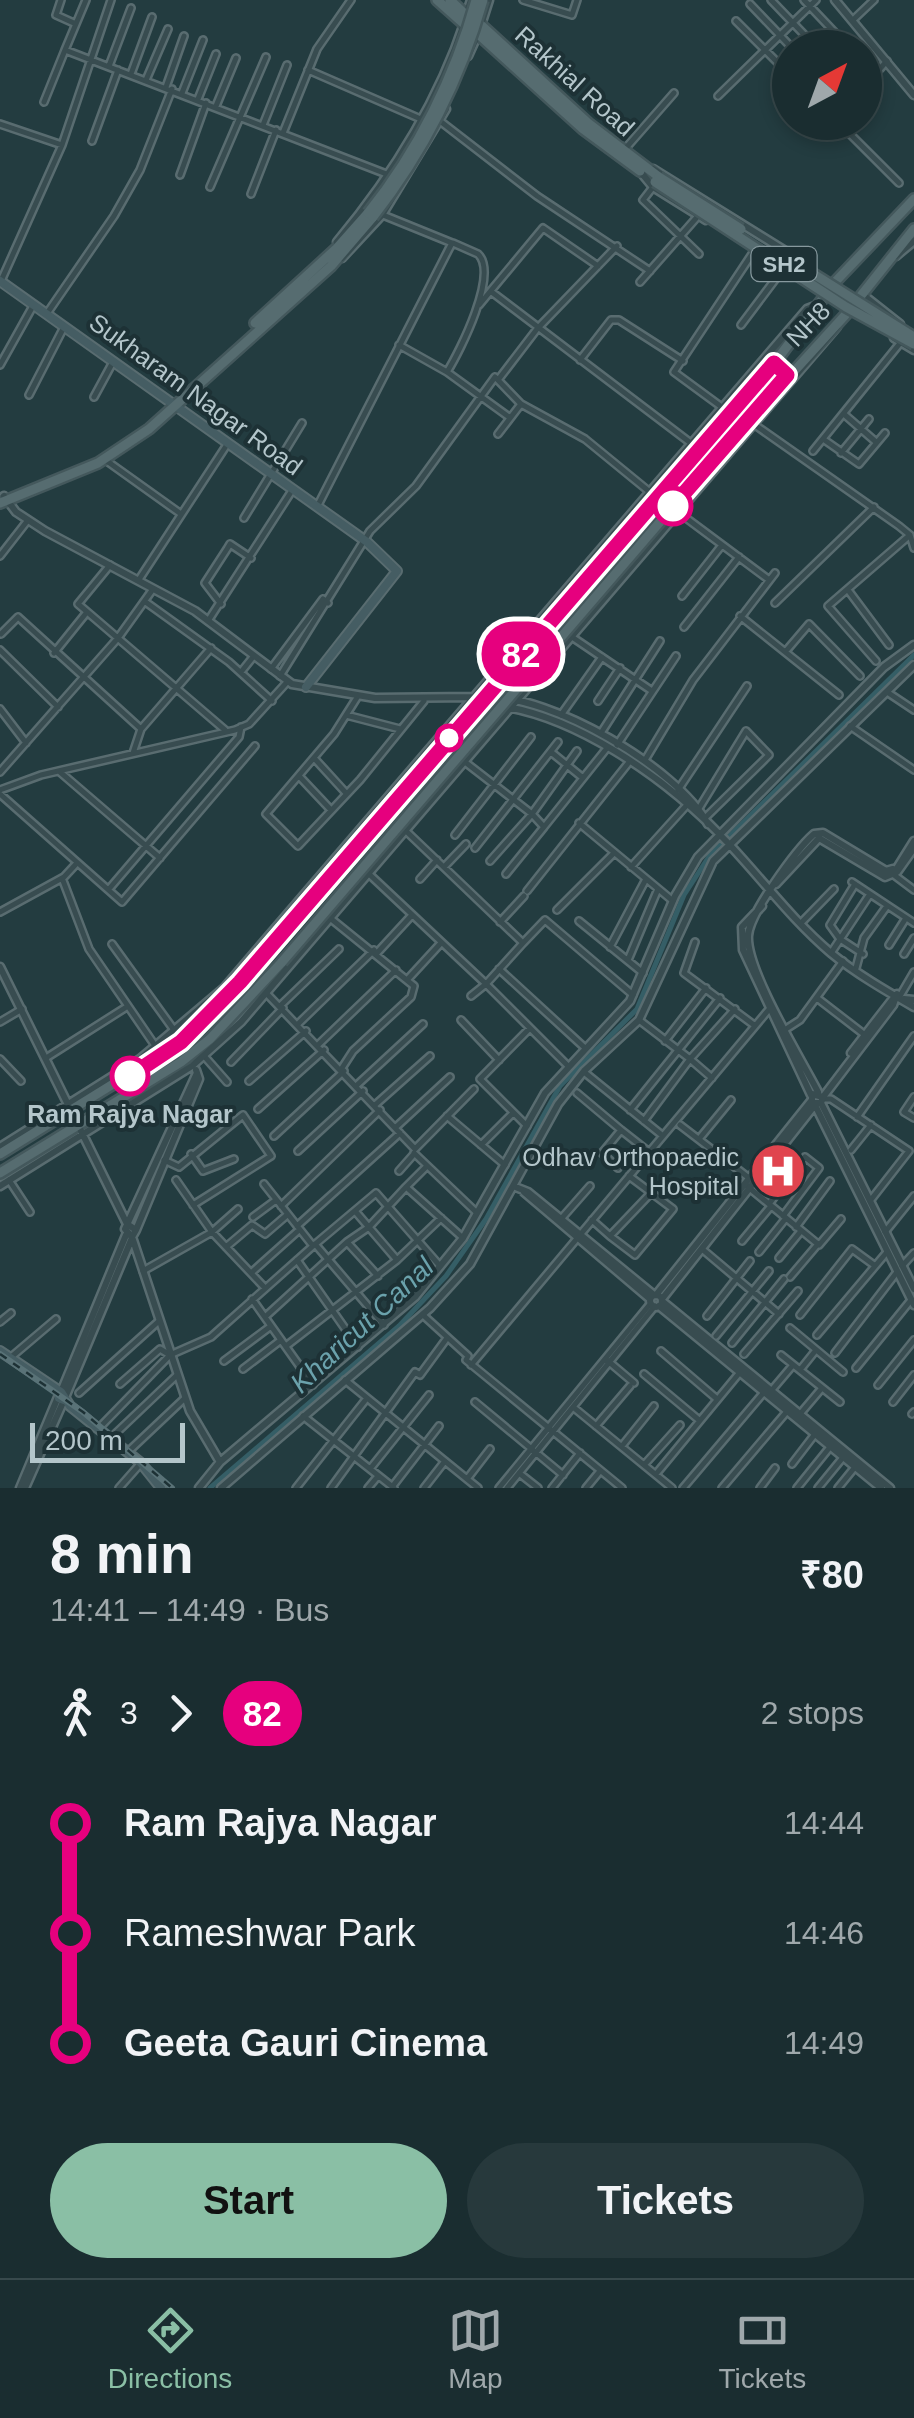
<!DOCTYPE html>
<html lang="en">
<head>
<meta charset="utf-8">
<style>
	:root { --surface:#1a2d30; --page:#27393c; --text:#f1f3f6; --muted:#9fa8ab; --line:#38494c; --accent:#8abfa5 }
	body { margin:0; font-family:Arial,sans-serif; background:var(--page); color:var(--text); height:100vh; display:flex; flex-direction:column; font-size:38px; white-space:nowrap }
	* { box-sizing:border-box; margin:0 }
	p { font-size:32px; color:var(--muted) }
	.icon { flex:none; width:55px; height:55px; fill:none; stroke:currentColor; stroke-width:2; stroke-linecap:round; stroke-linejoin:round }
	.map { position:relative; height:1488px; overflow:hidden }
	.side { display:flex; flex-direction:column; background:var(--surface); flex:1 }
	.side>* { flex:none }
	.badge { padding:0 20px; border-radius:32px; font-size:35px; line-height:65px }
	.needle { width:65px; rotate:41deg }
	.tools { position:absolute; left:772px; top:30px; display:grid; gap:20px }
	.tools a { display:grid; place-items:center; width:110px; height:110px; border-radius:50%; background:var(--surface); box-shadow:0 5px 15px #0003,0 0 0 2px var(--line); font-size:50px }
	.scale { position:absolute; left:30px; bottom:25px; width:155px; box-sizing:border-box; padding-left:10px; border:5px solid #b4c6cb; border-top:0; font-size:28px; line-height:35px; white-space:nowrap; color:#b4c6cb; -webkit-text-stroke:8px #1d3135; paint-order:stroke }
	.map>.badge { position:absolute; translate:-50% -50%; box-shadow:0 0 0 5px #fff }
	.legs { display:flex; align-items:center; gap:15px; height:110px; padding:0 50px; font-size:32px }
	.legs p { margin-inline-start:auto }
	.summary { display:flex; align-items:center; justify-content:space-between; height:170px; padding:0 50px }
	h1 { font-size:55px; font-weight:700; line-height:75px }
	.cta { display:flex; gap:20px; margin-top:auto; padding:20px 50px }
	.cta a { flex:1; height:115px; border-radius:60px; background:var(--accent); color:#111; font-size:40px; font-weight:700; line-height:115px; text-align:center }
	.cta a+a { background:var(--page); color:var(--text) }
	ul { padding:0 50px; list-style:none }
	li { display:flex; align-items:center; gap:35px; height:110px; font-size:38px }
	li i { display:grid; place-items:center; width:15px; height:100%; margin:0 12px; background:currentColor }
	li i::after { content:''; width:25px; height:25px; margin:-12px; border:8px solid; border-radius:50%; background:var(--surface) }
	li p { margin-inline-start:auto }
	li:first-child i { background:linear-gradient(#0000 50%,currentColor 0) }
	li:last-child i { background:linear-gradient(currentColor 50%,#0000 0) }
	.dock { display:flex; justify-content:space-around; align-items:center; height:140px; border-top:2px solid var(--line); background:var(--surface); font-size:28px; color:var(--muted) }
	.dock a { display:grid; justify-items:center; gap:5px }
	.dock .active { color:var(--accent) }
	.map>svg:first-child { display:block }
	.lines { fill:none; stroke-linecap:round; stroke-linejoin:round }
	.canal { stroke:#355e66; stroke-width:5 }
	.minor-casing { stroke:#596c70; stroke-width:10 }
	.tertiary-casing { stroke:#596c70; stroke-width:11 }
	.secondary-casing { stroke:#596c70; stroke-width:12 }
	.primary-casing { stroke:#44585c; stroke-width:14 }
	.minor { stroke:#384c50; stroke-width:5 }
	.tertiary { stroke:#384c50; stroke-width:6 }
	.secondary { stroke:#455d63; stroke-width:8 }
	.primary { stroke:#566c70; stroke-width:9 }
	.rail-casing { stroke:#597277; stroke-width:6 }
	.rail { stroke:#1d3135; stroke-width:2.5; stroke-dasharray:8; stroke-linecap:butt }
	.primary-bridge-casing { stroke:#44585c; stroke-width:14; stroke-linecap:butt }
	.primary-bridge { stroke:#566c70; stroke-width:9 }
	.line-1-casing { stroke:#fff; stroke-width:22 }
	.line-1 { stroke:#e6007e; stroke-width:15 }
	.stop-1-dot { fill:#fff; stroke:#e6007e; stroke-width:5 }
	.labels { text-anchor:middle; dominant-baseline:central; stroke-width:8; stroke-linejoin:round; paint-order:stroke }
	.shield { fill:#1d3135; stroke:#87999e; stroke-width:2.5 }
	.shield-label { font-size:22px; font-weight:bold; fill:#b4c6cb }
	.street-label { font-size:25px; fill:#b4c6cb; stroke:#1d3135 }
	.stop-label { font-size:25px; font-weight:bold; fill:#b4c6cb; stroke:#1d3135 }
	.poi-label { font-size:25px; fill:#b4c6cb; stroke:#1d3135; text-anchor:end }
	.water-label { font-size:28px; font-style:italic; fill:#6ba2ac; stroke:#1d3135 }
</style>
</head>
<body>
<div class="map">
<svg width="914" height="1488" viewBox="0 0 914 1488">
	<rect width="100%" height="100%" fill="#233c40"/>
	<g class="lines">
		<path class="canal" d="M210,1488L399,1326L446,1276L486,1219L560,1086L637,1009L684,895L710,855L914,655"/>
		<g class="minor-casing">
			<path id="minor" d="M61,0L56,15L76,24
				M523,0L572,15L577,0
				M771,0L817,48
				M804,0L839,37
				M750,4L792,48
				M854,19L874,0
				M736,21L790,75
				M65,50L86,0
				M109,66L131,8
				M308,70L423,120
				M131,74L152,17
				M146,80L168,29
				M865,85L887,61
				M166,87L184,36
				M182,93L203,40
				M718,96L816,0
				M198,99L216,54
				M44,102L65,50L389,175
				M216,106L236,58
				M440,121L537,196L650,271
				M838,122L899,183
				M0,124L62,145
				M263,125L287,65
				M283,133L317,49L351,0
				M92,141L118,70
				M625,149L674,93
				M180,175L206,103
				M210,187L266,57
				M653,187L643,200L699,254
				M251,194L276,130
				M1,281L62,145L111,0
				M640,282L698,216
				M493,293L692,444
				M479,305L543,228L598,266
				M48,312L114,216L140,170L172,89
				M741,325L783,269
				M399,345L447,372L509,417
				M580,360L611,320H619L683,361
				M0,365L33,306
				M447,372C460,351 499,274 478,254L453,243
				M498,380L537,329L617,246
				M29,395L64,327
				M94,397L113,362
				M723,408L674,372L754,251
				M845,415L876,442
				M755,425L899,526L910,535L914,548
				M498,434L521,404
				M823,439L859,464L885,433
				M813,451L901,342
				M841,453L869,419
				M104,459L181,514
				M317,507L452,243L383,215
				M678,512L768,579
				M244,518L302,423
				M0,556L28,520
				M110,565L78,604L225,730
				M140,578L228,443
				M848,590L889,645
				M682,596L722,545
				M147,603L229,662L272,701
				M775,603L874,507
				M221,604L205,583L227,549L230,544L251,558
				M740,616L839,695
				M208,621L293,489
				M684,627L739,557
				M1,634L18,617L141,729
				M572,637L652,691
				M0,650L58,707
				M786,651L809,624L860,676
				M54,653L87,612
				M876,661L828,606L910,535
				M271,669L323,599L328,603
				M241,672L253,657
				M280,676L370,531L416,486L495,377L521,404L585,439L651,493
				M887,692L914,710
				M358,696L334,734L266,814L298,846L360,780L424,701
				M598,701L620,668
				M0,709L26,743
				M346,715L400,729
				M561,715L602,657
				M850,726L914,770
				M601,733L660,641
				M617,745L676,656
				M551,752L583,778
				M133,753L141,729L211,648
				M314,758L346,793
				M645,760L693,680L775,573
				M465,762L532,814L577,751
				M0,772L118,638L153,589
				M60,772L160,858
				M299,776L331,810
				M0,790L41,775L235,730L249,724L288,681
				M678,790L747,686
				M0,794L122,902L255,746
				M698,810L746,731L769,755L705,818
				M579,823L673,901
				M406,831L523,943L486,984L567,1065
				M455,835L531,737
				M475,848L558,742
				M490,861L532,814L544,827L607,748
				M444,867L466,844
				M631,867L686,806
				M369,874L486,984L471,996
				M506,874L544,827
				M894,875L914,890
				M62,878L89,949L156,1047
				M420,879L437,860
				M852,882L914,923
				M855,884L830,925L840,939L863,954
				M109,889L239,737L241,727
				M527,891L630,761
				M557,910L613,854
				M0,912L64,877L77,863
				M330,918L414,986L411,997L353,1051L342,1068
				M579,921L643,973
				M500,922L524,896
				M801,923L834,889
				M695,942L684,973L754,1025
				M523,943L545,920L633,995
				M112,944L174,1030
				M889,945L906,918
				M610,947L646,879
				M377,953L412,915
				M831,953L870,894
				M904,954L914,938
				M628,960L658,889
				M856,968L864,938L887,906
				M499,969L585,1048
				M407,980L441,943
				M267,994L415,1149L474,1089
				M900,996L914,972
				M817,998L865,1035
				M280,1006L339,949
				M461,1020L499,1060
				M639,1020L690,1059L644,1121
				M0,1022L22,1009
				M298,1024L374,950
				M786,1029L800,1020L843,961
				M665,1041L706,988
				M319,1044L396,970
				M205,1057L227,1082
				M46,1058L128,1006
				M0,1059L21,1081
				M231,1062L283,1008
				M584,1072L663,1136
				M712,1078L690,1059L735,1009
				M249,1081L306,1031
				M357,1085L423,1024
				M577,1093L621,1130
				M914,1097L904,1112L914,1118
				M823,1099H831L909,1151L870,1201
				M375,1105L430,1056
				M258,1109L324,1050
				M630,1110L720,998
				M447,1116L505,1165
				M857,1117L914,1036
				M680,1125L749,1178
				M527,1126L480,1079L530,1028
				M395,1128L450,1077
				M274,1136L344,1071
				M699,1139L731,1100
				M481,1145L513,1113
				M851,1150L871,1125
				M298,1151L363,1091
				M414,1153L477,1213
				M191,1154L203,1171L234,1159
				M164,1160L179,1167L243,1115L271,1156L193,1205
				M427,1166L406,1187L463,1238
				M618,1168L602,1153L621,1130L649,1152
				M399,1171L414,1154
				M9,1180L30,1212
				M176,1180L212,1232L238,1209
				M747,1186L819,1245L841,1219
				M769,1204L805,1157L819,1168L783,1216
				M281,1206L380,1110
				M355,1211L397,1260L441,1218
				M253,1217L276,1200
				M561,1219L590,1186
				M592,1220L610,1236L651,1193
				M297,1226L400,1133
				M796,1227L830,1181
				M885,1232L914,1196
				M610,1236L635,1255L673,1209L629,1176
				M742,1241L771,1206
				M315,1244L384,1325
				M313,1246L376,1193L440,1266
				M226,1247L252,1225L265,1234L287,1215
				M702,1249L779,1314
				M759,1252L786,1218
				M779,1258L801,1231
				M297,1260L358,1347
				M902,1266L914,1253
				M143,1271L212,1232L265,1288
				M251,1273L299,1230
				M378,1276L347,1242L369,1227L406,1187
				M790,1277L818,1244
				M252,1299L313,1385
				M423,1315L468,1356L466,1360L622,1488
				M800,1315L852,1249L874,1265
				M707,1316L750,1261
				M265,1317L347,1242
				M0,1322L11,1313
				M790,1328L843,1372
				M817,1335L887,1252
				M716,1336L769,1271
				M732,1343L784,1279
				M286,1346L397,1260
				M661,1351L717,1399
				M835,1353L897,1272
				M744,1354L798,1291
				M170,1355L211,1337L313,1246L264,1184
				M781,1355L840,1402
				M10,1358L56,1319
				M224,1361L271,1326
				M608,1361L634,1383
				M471,1365L771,1007
				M856,1368L911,1300
				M243,1369L281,1340
				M800,1370L816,1350
				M644,1374L699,1420
				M345,1380L478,1488
				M878,1385L914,1340
				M771,1391L793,1365
				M79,1393L159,1321
				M475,1402L563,1475
				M893,1402L914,1375
				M573,1407L672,1488
				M800,1414L822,1388
				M912,1414L914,1412
				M303,1416L394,1488
				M102,1425L170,1355L160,1349L120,1384
				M596,1426L630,1386
				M114,1435L177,1375
				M622,1446L654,1406
				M131,1449L185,1398
				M792,1464L815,1434
				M644,1465L680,1425
				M370,1469L429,1395
				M519,1473L538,1488
				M656,1474L741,1371
				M467,1479L490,1449
				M392,1487L439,1426
				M119,1488L141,1463
				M296,1488L367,1398
				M331,1488L415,1372L420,1375L447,1338
				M368,1488L378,1476
				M424,1488L445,1461
				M499,1488L651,1303
				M507,1488L655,1306
				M552,1488L580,1453
				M586,1488L600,1471
				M683,1488L765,1391
				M722,1488L789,1409
				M760,1488L775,1468
				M797,1488L830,1447
				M818,1488L845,1455
				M838,1488L855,1467"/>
		</g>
		<g class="tertiary-casing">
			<path id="tertiary" d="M835,0L914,95
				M466,15L471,0
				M481,25L489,0
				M468,56L478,34
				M653,169L808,265
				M639,170L653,187L706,220
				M337,242C392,176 438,103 465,21
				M896,256L914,241
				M342,258L382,215L446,109
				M862,294L900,324
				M894,338L914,350
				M4,496L16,512L45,531L195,611L292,684L375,698L474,697
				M486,697C551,695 676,767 708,824
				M480,704C568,707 669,780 727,842C762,879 792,920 831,953C855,973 888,992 914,1007
				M894,873L914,841
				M776,884L819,838L885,877L897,872L914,848
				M762,906L742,927L743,950L811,1095
				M0,967L128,1226
				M904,999L914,1000
				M851,1053L892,1000
				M818,1092C801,1059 746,970 748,936C749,914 796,850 814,834L823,833L886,871L893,869
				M823,1097L893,1005L897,994
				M821,1103H812V1094L823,1097L821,1103L914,1289
				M0,1147L140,1059L224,988L807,309L815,306
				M0,1186L192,1066L241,1022L837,327
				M513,1186L528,1192L654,1295
				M524,1192L650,1299
				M130,1226L136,1230L132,1237L125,1229L197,1073
				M136,1230L199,1079L196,1070
				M132,1237L190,1411L220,1462
				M656,1295L811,1101
				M650 1301a6 6 0 1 1 12 0a6 6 0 1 1-12 0Z
				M662,1299L815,1105L914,1305
				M662,1301L890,1488
				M659,1306L881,1488
				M61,1392L126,1235
				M66,1395L132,1238
				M20,1488L58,1397
				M25,1488L64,1400
				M199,1488L220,1462L415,1297L463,1238L545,1093L630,1001L675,896L698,857L884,667L914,645
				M221,1488L430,1308L470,1264L558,1104L584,1071L639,1020L713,861L914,665"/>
		</g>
		<g class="secondary-casing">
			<path id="secondary" d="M0,281L367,542L397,571L306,687
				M0,1351L61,1392
				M64,1400L59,1398L61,1392L70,1406L141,1463L161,1488"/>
		</g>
		<g class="primary-casing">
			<path id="primary" d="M437,0L464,24
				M450,0L466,15
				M481,25L588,123L659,177
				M478,34L583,129L640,171
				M255,323L337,248L368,213
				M694,455L779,357L836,281L914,199
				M708,466L848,312L914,229
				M0,503L98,463L149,429L331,266L373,217
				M0,1154L181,1042L267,950
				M0,1173L181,1062L210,1039L282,962"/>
		</g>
		<use href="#minor" class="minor"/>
		<use href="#tertiary" class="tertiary"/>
		<use href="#secondary" class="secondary"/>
		<use href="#primary" class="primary"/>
		<g class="rail-casing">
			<path id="rail" d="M0,1354L83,1412L172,1488"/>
		</g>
		<use href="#rail" class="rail"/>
		<g class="primary-bridge-casing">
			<path id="primary-bridge" d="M659,177L741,229
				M655,182L846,307L914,344
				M368,213C418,151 455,76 476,0
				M373,217C423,153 461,78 483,0
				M780,253L914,337
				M267,950L694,455
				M282,962L708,466"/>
		</g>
		<use href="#primary-bridge" class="primary-bridge"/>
	</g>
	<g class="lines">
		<g class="line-1-casing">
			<path id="line-1" d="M130,1076L181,1042L240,982L774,363L787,375L673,506"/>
		</g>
		<use href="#line-1" class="line-1"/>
	</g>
	<defs>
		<g id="hospital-disc" transform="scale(2.875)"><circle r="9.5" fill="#e0444e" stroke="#1d3135"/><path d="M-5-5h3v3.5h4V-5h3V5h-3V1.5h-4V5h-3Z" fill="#fff"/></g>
	</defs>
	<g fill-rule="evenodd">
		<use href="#hospital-disc" x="778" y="1171"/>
	</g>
	<g class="stop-1-dot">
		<circle cx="673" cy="506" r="18"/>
		<circle cx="449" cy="738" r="12"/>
		<circle cx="130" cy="1076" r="18"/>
	</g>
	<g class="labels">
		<rect class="shield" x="751.5" y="247" width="65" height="34" rx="8"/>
		<g class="shield-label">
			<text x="784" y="264">SH2</text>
		</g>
		<g class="street-label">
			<text transform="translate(575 81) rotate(42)">Rakhial Road</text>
			<text transform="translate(808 324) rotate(-46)">NH8</text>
			<text transform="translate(196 394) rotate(36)">Sukharam Nagar Road</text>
		</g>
		<g class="stop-label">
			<text x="130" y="1114">Ram Rajya Nagar</text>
		</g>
		<g class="poi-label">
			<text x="739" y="1157">Odhav Orthopaedic<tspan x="739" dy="29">Hospital</tspan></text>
		</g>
		<g class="water-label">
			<text transform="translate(362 1325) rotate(-43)">Kharicut Canal</text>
		</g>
	</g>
</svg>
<div class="tools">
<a><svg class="needle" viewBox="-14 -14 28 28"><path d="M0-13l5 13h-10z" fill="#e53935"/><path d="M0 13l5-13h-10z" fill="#9fa8ab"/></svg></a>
</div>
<div class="scale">200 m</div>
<b class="badge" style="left:521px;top:654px;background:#e6007e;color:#fff">82</b>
</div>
<section class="side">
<div class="summary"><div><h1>8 min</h1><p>14:41 – 14:49 · Bus</p></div><b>₹80</b></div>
<div class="legs"><svg class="icon" aria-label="walk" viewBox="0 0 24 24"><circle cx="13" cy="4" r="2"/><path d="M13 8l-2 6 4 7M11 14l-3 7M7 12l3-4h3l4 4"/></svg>3<svg class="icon" aria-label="forward" viewBox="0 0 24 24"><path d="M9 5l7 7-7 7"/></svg><b class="badge" style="background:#e6007e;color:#fff">82</b><p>2 stops</p></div>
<ul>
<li><i style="color:#e6007e"></i><b>Ram Rajya Nagar</b><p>14:44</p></li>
<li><i style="color:#e6007e"></i><span>Rameshwar Park</span><p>14:46</p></li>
<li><i style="color:#e6007e"></i><b>Geeta Gauri Cinema</b><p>14:49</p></li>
</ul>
<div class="cta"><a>Start</a><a>Tickets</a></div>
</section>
<nav class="dock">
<a class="active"><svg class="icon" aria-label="directions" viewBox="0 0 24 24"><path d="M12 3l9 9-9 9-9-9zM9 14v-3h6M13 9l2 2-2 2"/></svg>Directions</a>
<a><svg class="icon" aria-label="map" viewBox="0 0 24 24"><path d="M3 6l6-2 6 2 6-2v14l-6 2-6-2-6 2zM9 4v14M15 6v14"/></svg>Map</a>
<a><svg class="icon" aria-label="tickets" viewBox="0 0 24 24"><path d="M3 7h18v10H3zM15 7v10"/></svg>Tickets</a>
</nav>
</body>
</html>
